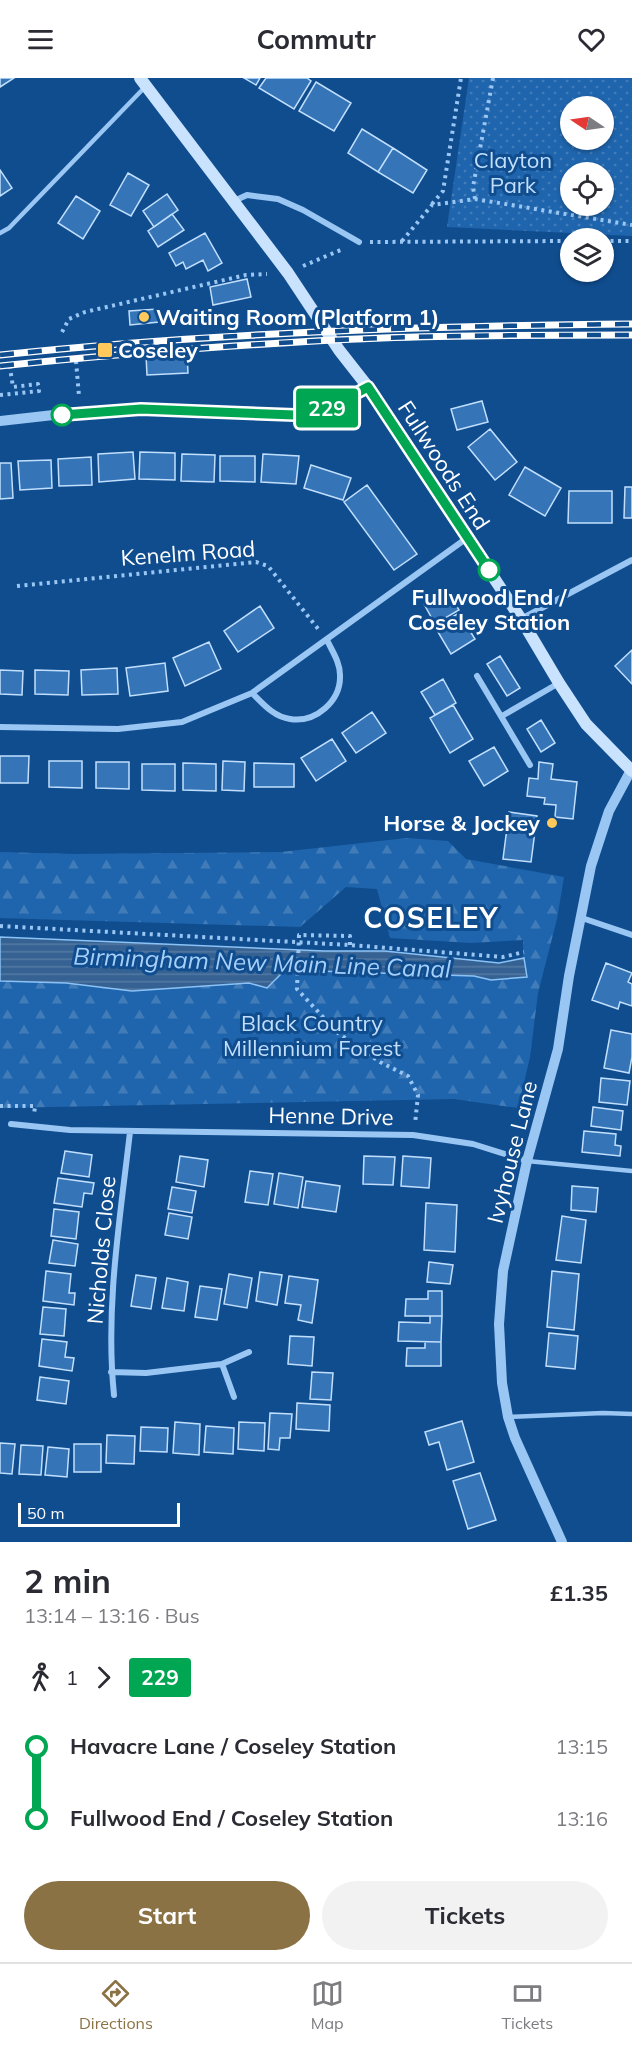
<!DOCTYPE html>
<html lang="en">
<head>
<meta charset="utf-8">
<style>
	:root { --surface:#fff; --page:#f2f2f3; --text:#2b2b33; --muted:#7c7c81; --line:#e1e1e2; --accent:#8a7245 }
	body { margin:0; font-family:Mulish,sans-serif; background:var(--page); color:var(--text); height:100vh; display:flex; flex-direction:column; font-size:22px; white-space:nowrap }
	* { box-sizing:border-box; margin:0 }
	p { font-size:20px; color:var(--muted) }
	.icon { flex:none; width:33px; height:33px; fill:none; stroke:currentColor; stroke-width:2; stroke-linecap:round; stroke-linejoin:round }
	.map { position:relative; height:1464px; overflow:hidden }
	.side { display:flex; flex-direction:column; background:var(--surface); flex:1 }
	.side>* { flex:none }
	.badge { padding:0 12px; border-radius:4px; font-size:21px; line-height:39px }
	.needle { width:39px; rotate:283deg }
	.controls { position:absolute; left:560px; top:18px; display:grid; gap:12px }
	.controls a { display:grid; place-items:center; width:54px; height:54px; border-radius:50%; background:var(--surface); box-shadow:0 2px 4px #0004; font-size:30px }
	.scale { position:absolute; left:18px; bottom:15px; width:162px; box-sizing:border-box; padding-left:6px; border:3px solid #fff; border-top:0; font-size:16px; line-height:21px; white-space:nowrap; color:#fff; -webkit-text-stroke:4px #104d8f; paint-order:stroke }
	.map>.badge { position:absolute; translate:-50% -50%; box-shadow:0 0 0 3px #fff }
	.legs { display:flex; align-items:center; gap:9px; height:66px; padding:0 24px; font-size:20px }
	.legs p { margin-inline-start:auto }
	.head { display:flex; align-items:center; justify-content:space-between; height:102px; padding:0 24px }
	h1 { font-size:33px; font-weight:700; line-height:45px }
	.button { display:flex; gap:12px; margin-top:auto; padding:12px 24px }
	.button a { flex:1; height:69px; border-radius:36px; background:var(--accent); color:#fff; font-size:24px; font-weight:700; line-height:69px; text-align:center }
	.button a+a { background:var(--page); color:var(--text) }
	ul { padding:0 24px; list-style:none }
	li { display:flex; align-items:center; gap:21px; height:72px; font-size:22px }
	li i { display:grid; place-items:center; width:9px; height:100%; margin:0 8px; background:currentColor }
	li i::after { content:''; width:15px; height:15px; margin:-8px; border:4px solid; border-radius:50%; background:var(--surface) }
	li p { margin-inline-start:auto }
	li:first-child i { background:linear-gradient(#0000 50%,currentColor 0) }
	li:last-child i { background:linear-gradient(currentColor 50%,#0000 0) }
	header { display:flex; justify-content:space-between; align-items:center; height:78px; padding:0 24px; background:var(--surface); font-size:27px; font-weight:700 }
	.tab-bar { display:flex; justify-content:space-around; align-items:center; height:84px; border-top:2px solid var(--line); background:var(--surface); font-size:16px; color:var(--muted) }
	.tab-bar a { display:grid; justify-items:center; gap:3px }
	.tab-bar .on { color:var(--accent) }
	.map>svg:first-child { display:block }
	.grass { fill:url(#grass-dots); fill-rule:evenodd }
	.forest { fill:url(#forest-firs) }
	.water { fill:url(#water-rules); stroke:#8bc2f6; stroke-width:1.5 }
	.building { fill:#3474b7; stroke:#c1dffd; stroke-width:1.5 }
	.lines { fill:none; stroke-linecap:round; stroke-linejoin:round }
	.path { stroke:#9ac6f3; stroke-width:4; stroke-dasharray:3 4.5; stroke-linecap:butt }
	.service { stroke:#9ac6f3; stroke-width:4.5 }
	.minor { stroke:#9ac6f3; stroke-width:6 }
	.tertiary { stroke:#9ac6f3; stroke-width:10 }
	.secondary { stroke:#c9e2fd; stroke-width:12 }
	.rail-casing { stroke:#fff; stroke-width:7 }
	.rail { stroke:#104d8f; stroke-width:4.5; stroke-dasharray:14; stroke-linecap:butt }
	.line-1-casing { stroke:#fff; stroke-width:14 }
	.line-1 { stroke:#00a651; stroke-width:9 }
	.poi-dot { fill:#ffc95c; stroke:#104d8f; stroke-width:2 }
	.stop-1-dot { fill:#fff; stroke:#00a651; stroke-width:3 }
	.labels { text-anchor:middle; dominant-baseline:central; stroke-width:6; stroke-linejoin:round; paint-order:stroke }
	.park-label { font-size:22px; fill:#c1dffd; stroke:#104d8f }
	.poi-label { font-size:22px; font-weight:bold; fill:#fff; stroke:#104d8f; text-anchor:start }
	.street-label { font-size:22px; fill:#fff; stroke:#104d8f }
	.stop-label { font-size:22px; font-weight:bold; fill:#fff; stroke:#104d8f }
	.water-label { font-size:24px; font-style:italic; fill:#a6d0fa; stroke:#104d8f }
	.district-label { font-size:28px; font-weight:bold; letter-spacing:1.5px; fill:#fff; stroke:#104d8f }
</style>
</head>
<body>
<header><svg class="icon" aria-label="menu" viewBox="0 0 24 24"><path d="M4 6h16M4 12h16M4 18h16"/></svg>Commutr<svg class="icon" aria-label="heart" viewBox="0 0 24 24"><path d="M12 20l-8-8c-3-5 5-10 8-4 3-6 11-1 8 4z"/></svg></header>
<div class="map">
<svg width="632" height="1464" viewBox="0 0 632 1464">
	<defs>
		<pattern id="grass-dots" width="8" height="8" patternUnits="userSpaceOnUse" patternTransform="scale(1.5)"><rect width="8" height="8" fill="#1f65ad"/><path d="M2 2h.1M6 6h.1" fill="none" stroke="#417cb9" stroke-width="1.8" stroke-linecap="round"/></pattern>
		<pattern id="forest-firs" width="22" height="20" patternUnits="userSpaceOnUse" patternTransform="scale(1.5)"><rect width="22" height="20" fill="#1f65ad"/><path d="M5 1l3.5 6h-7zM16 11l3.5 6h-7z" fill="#417cb9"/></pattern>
		<pattern id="water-rules" width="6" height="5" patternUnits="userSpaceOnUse" patternTransform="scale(1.5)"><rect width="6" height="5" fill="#366293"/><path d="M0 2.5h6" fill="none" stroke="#547aa3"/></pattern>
	</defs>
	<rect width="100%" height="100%" fill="#104d8f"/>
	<path class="grass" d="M469,0H632V158L447,149ZM570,28H603V62H570ZM570,94H603V128H570Z"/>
	<path class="forest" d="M407,760L448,763L466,781L564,799L557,841L538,915L530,979L518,1030L454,1021L0,1030V903L249,905L267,910L285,892L474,898L491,902L523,890V862L471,865L390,860L377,811L346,809L300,849L0,840V774L75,776L281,774Z"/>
	<path class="water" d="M0,859L324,873H385L499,885L524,880L527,899L491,902L474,898L285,892L267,910L249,905L132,913L66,905L0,903Z"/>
	<path class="building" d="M0,0H14L0,9Z
		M244,0H260L256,7Z
		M266,0H307L311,3L294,31L259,10Z
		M316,4L351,25L334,53L299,33Z
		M362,51L393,70L378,94L348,75Z
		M393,70L427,92L413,115L378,94Z
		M0,92L12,110L0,118Z
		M128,95L149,107L131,138L110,127Z
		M167,116L178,132L154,149L143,133Z
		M76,118L100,133L83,161L58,145Z
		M172,136L184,152L158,169L148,153Z
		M205,155L222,185L208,193L203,182L186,191L183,184L176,188L169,175Z
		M247,201L251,219L213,227L210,209Z
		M158,231L159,244L130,247L129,233Z
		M187,275L188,295L147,297L146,277Z
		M482,323L488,344L457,352L451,331Z
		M490,351L517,384L495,402L468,369Z
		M133,374L135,401L99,404L98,376Z
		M140,374L175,375V402L139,401Z
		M182,376L215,377L214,404L181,403Z
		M263,376L299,378L296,406L261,404Z
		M220,378H255V404L220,403Z
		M91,379L92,407L59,408L58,381Z
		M51,382L52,410L20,412L18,383Z
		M0,385H11L13,420L0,421Z
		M311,387L351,400L343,422L304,410Z
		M525,389L561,410L545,438L509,417Z
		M367,407L417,476L394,492L344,424Z
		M625,409H632V440H624Z
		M569,413H612V445H568Z
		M447,512L459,532L435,546L424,526Z
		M260,528L274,550L238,574L224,553Z
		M459,535L475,561L451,576L435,549Z
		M209,564L221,591L185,608L173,580Z
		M632,572V606L615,588Z
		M500,578L520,610L507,618L487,586Z
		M165,585L168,613L130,618L126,590Z
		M117,590L118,616L82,617L81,592Z
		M0,592L23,593L22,617L0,616Z
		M35,592L69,593L68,617L35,616Z
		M443,601L456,625L435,637L421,614Z
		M453,627L473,661L450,675L430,640Z
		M372,634L386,655L356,675L342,655Z
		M541,642L555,665L541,674L527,651Z
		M332,661L346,683L316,703L301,680Z
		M494,669L508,693L484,708L469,683Z
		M0,678H29L28,705H0Z
		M49,683H82V710L49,709Z
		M223,683L245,684L244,713L222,712Z
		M96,684H129V711L96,710Z
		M539,684L553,686L551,701L577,704L573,741L555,739L556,727L544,726L545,720L527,718L529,700L538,701Z
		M183,685L216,686V713L183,712Z
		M254,685L294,686V709H254Z
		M142,686H175V713L142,712Z
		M509,734L537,738L531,784L503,781Z
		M606,885L632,895L628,904L632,906V928L620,924L618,931L592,922Z
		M611,952L632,956V979L629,995L604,990Z
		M601,1000L630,1003L627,1027L599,1024Z
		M593,1029L623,1033L621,1052L591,1048Z
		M584,1053L616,1056L615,1067L621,1068L620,1078L582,1074Z
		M65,1073L92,1077L89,1099L61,1095Z
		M180,1078L208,1082L204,1109L176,1104Z
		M364,1078L395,1079L393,1107L363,1106Z
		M403,1078L431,1080L429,1110L401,1108Z
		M250,1093L273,1096L268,1127L245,1124Z
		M279,1095L303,1099L298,1130L274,1126Z
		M58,1100L94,1105L92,1116L84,1115L82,1129L54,1125Z
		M306,1103L340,1108L336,1134L302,1129Z
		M572,1108L598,1110L596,1134L571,1132Z
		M172,1109L196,1113L192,1135L168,1131Z
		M426,1125L457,1127L455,1174L424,1172Z
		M54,1131L79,1134L76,1161L51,1158Z
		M169,1135L192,1139L188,1161L165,1157Z
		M562,1138L586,1142L581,1185L556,1182Z
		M53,1162L78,1166L75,1188L49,1185Z
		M429,1184L453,1187L450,1206L427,1204Z
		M46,1193L71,1196L69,1215H75L74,1227L43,1223Z
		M552,1193L579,1196L574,1252L547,1249Z
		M260,1194L282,1197L277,1227L256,1223Z
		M229,1196L252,1200L247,1230L224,1226Z
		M136,1197L156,1200L151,1231L131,1228Z
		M289,1198L318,1202L312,1245L298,1242L301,1227L285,1225Z
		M167,1200L188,1204L184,1233L162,1230Z
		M200,1208L222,1211L217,1242L195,1239Z
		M428,1213H442V1238H405L406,1221H428Z
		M43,1229L66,1231L64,1258L40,1256Z
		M430,1238H442L441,1264L398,1263L399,1244L430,1245Z
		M549,1255L578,1258L575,1291L546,1288Z
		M290,1258L314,1259L312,1288L288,1286Z
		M42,1261L67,1264L65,1279L74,1280L72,1293L39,1288Z
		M425,1264H441V1288H406L407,1270H425Z
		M312,1294L333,1295L331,1322L310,1321Z
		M40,1299L69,1303L66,1326L37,1322Z
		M297,1325L330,1327L329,1353L296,1351Z
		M270,1335L292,1336L290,1360H280L279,1372L268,1371Z
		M462,1343L474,1384L447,1392L439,1364L429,1367L425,1354Z
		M175,1344L200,1346L199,1377L173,1375Z
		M239,1344L265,1345L264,1373L238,1371Z
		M206,1348L234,1350L233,1376L204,1374Z
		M141,1349L168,1350L167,1374L140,1373Z
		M107,1357L135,1358L134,1386L106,1385Z
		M0,1365L15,1366L12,1396L0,1395Z
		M74,1366H101V1394H74Z
		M21,1367L43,1368L41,1397L19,1396Z
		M48,1369L69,1371L67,1399L45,1397Z
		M480,1395L496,1442L468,1451L453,1403Z"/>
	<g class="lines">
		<path class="path" d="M475,121L473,109L493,0
			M432,126L443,113L461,0
			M402,163L432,127L475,121L632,147
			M603,163H632
			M370,164L570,163
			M303,188L343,171
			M62,254L69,241L85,234L246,197L267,196
			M76,283L79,318
			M0,317L39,313L38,306L13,309L10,290
			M17,508L256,484L268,488L319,552
			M0,848L350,867L503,879L524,874
			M350,867V858L299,857L297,911L338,955L380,984L408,998L418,1017L415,1046
			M0,1028H35L34,1037"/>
		<path class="service" d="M0,155L9,150L144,10
			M527,1083L632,1093
			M508,1339L603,1335L632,1336"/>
		<path class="minor" d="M234,123L247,117L278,121L303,132L359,164
			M521,541L632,482
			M477,598L530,687
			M252,615C263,626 274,639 290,641C316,645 341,623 340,597C340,584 332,573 327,562
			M502,638L559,605
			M0,649L118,651L182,644L252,615L467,460
			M582,840L632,857
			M11,1046L70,1052L413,1057L473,1066L527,1083
			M222,1286L234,1319
			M111,1294L146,1295L222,1286L249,1274
			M114,1317C105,1230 120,1141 130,1054"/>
		<path class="tertiary" d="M0,343L80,334L141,331L295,337L328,330L368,309
			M562,1464L515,1360L508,1339L502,1305L499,1246L503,1193L527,1083L558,971L569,898L591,788L609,733L631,692"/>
		<path class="secondary" d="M140,0L288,195L339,272L368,309L521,541L559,605L586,646L632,693"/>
		<g class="rail-casing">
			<path id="rail" d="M0,277C210,255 421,248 632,246
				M0,288C127,275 254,265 382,260C465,257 549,257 632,257"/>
		</g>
		<use href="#rail" class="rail"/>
	</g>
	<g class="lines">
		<g class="line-1-casing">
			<path id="line-1" d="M62,337L141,331L295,337L328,330L368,309L489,492"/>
		</g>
		<use href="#line-1" class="line-1"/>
	</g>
	<g class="poi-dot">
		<circle cx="144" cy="239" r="6"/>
		<rect x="97" y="264" width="16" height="16" rx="3"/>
		<circle cx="552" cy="745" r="6"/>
	</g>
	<g class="stop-1-dot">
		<circle cx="62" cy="337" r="10"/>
		<circle cx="489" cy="492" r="10"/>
	</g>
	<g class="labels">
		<g class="park-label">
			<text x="513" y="82">Clayton<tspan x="513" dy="25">Park</tspan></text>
			<text x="312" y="945">Black Country<tspan x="312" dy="25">Millennium Forest</tspan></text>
		</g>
		<g class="poi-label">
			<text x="156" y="239">Waiting Room (Platform 1)</text>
			<text x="118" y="272">Coseley</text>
			<text x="540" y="745" text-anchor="end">Horse &amp; Jockey</text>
		</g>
		<g class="street-label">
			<text transform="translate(444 387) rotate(57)">Fullwoods End</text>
			<text transform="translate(188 475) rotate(-4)">Kenelm Road</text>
			<text transform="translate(331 1038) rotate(1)">Henne Drive</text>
			<text transform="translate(512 1074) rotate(-76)">Ivyhouse Lane</text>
			<text transform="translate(101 1172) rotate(-85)">Nicholds Close</text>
		</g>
		<g class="stop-label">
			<text x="489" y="519">Fullwood End /<tspan x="489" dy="25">Coseley Station</tspan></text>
		</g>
		<g class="water-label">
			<text transform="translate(262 884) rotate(2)">Birmingham New Main Line Canal</text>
		</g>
		<g class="district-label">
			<text x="431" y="839">COSELEY</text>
		</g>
	</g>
</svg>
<div class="controls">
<a><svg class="needle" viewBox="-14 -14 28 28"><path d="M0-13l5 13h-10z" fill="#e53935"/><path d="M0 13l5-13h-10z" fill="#7c7c81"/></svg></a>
<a><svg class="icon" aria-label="locate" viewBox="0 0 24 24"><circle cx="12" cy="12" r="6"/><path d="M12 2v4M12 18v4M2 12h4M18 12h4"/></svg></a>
<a><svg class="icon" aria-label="layers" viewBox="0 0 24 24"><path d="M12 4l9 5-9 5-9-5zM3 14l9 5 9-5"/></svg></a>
</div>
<div class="scale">50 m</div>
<b class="badge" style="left:327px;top:330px;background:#00a651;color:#fff">229</b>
</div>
<section class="side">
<div class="head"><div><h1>2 min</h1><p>13:14 – 13:16 · Bus</p></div><b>£1.35</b></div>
<div class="legs"><svg class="icon" aria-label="walk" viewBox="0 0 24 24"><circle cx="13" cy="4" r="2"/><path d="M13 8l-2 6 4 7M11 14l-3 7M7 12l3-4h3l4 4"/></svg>1<svg class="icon" aria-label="forward" viewBox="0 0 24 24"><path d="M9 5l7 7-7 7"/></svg><b class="badge" style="background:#00a651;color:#fff">229</b></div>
<ul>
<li><i style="color:#00a651"></i><b>Havacre Lane / Coseley Station</b><p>13:15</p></li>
<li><i style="color:#00a651"></i><b>Fullwood End / Coseley Station</b><p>13:16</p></li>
</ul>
<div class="button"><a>Start</a><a>Tickets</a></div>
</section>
<nav class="tab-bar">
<a class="on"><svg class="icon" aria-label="directions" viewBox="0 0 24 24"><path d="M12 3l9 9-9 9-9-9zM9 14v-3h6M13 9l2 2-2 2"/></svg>Directions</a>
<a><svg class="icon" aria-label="map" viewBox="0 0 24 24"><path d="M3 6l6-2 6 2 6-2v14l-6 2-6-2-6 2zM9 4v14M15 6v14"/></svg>Map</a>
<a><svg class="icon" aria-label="tickets" viewBox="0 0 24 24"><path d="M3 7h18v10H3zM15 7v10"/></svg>Tickets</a>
</nav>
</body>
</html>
